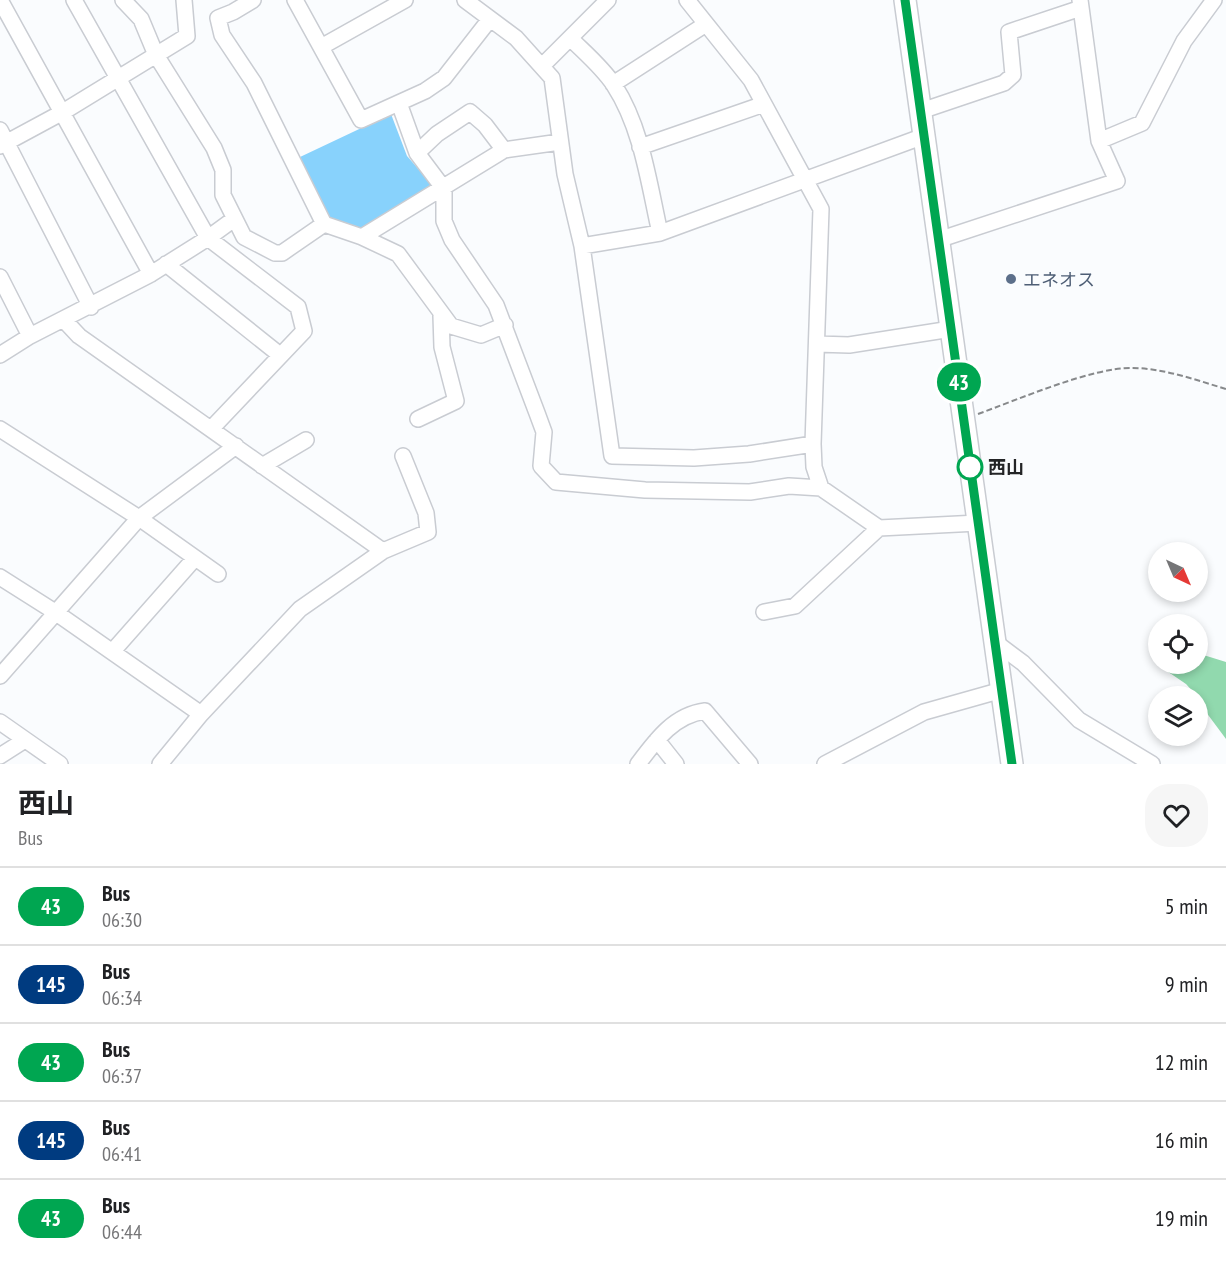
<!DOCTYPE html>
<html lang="en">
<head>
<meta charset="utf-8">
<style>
	:root { --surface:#fff; --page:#f6f6f6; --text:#202124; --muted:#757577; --line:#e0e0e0 }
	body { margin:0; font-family:"PT Sans Narrow","Noto Sans JP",sans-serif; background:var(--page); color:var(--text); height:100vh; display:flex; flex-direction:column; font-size:22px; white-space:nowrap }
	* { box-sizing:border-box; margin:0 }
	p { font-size:20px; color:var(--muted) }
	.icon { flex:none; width:33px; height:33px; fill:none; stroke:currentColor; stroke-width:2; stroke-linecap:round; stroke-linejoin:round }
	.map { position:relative; height:764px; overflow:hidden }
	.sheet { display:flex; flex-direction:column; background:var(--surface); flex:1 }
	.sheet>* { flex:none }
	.badge { padding:0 12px; border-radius:20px; font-size:21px; line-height:39px }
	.needle { width:39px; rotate:136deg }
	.controls { position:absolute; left:1148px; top:542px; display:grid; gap:12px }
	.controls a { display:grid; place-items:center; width:60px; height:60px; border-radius:50%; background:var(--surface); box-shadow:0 3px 9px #0003; font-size:30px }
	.map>.badge { position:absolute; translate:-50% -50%; box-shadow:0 0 0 3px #fff }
	.round { display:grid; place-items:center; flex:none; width:63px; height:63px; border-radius:24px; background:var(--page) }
	.headline { display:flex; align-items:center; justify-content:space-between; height:102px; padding:0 18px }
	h1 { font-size:28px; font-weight:700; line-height:45px }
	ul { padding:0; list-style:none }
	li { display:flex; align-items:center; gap:18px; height:78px; padding:0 18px; border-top:2px solid var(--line) }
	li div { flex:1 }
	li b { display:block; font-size:22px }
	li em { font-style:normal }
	li .badge { min-width:66px; font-weight:700; text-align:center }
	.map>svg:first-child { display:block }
	.forest { fill:#91d9ae }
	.water { fill:#88d2fc }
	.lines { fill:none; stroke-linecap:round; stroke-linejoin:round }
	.minor-casing { stroke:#c9ccd2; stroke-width:18 }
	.highway-casing { stroke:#c9ccd2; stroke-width:24 }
	.path { stroke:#87898b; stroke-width:2; stroke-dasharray:6 3; stroke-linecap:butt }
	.minor { stroke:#fff; stroke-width:15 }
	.highway { stroke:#fff; stroke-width:21 }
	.line-casing { stroke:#fff; stroke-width:14 }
	.line { stroke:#00a651; stroke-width:9 }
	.service-dot { fill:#5c6f8a; stroke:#fafcfe; stroke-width:2 }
	.stop-dot { fill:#fff; stroke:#00a651; stroke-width:3 }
	.labels { text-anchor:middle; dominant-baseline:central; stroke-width:4.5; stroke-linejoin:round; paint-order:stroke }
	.service-label { font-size:18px; fill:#4e5e75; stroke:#fafcfe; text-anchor:start }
	.stop-label { font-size:18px; font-weight:bold; fill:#232426; stroke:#fafcfe; text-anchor:start }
</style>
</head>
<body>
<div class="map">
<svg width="1226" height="764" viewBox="0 0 1226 764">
	<rect width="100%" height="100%" fill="#fafcfe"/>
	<path class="forest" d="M1197,653L1226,662V739L1197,700V696L1186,684L1158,665L1197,663Z"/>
	<path class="water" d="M391,114L407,156L435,188L361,231L329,221L300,157Z"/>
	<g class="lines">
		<g class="minor-casing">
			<path id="minor" d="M0,0L151,274
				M74,0L208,238L234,219
				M123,0L141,19L156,55L214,148L223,170V195L244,237L275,253H282L324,224L362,237L398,254L451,326L481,335L505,325
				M253,0L233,12L218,18L222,35L254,83L324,224
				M295,0L361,120L425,91L444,78L490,19
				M465,0L516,38L552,78L565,174L582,246L612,456L694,458L749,454L813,444
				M687,0L751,80L821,209L813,444L814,467L821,488
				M570,38C585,53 602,67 614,85C642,128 649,184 660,233
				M321,47L405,0
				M543,65L608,0
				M613,84L706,24
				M399,103L417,153L444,189V221L452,240L496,305L537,413L544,432L541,466L556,482L645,490L750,492L789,486L821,488L879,528L978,523
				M921,111L1004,83L1013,75L1009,32L1081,8
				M0,130L91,307
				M1099,141L1142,123L1184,41L1214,0
				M0,146L63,112L187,36L184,0
				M640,147L764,104
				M417,153L437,134L470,112L485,125L504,150
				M362,237L504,150L560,142
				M938,240L1117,181L1099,141L1080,0
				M582,246L660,233L924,136
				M166,264L280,355
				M0,277L30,336
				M64,320L79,336L383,551
				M817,344L849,345L951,329
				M0,355L30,336L151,274L208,238L298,307L304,331L211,429
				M418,419L456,401L442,347L441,316
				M0,429L139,518L218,574
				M262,466L306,440
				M0,577L55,612L201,714
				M764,612L795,606L879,528
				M995,642L1023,663L1079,720L1152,764
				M112,652L195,558
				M0,676L139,518L236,446
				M0,722L60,764
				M657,740L676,764
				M0,756L25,740
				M160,764L201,714L300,609L383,551L428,532L426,513L403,456
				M638,764C656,740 674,715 705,711L750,764
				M825,764L924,712L1002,690"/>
		</g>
		<g class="highway-casing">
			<path id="highway" d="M905,0L1012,764"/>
		</g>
		<path class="path" d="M978,414C1017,400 1093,367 1132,368C1163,368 1196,380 1226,389"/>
		<use href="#minor" class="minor"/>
		<use href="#highway" class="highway"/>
	</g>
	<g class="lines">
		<g class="line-casing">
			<path id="line" d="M905,0L1012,764"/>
		</g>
		<use href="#line" class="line"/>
	</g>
	<circle class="service-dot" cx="1011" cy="279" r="6"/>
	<circle class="stop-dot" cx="970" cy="467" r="12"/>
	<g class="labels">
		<g class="service-label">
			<text x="1023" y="279">エネオス</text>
		</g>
		<g class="stop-label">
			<text x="988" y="467">西山</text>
		</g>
	</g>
</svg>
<div class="controls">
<a><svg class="needle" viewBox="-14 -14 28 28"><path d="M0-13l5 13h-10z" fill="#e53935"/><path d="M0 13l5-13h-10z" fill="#757577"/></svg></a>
<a><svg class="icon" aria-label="locate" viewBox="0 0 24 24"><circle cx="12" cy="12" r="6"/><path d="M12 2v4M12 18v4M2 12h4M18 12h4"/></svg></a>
<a><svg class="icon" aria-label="layers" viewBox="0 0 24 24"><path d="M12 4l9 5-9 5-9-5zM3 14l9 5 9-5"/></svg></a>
</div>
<b class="badge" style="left:959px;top:382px;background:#00a651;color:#fff">43</b>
</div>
<section class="sheet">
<div class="headline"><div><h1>西山</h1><p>Bus</p></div><a class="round"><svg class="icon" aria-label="heart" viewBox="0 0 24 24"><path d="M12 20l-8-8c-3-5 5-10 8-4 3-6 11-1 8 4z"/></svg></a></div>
<ul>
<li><span class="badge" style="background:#00a651;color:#fff">43</span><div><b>Bus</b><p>06:30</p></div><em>5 min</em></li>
<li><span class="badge" style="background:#003b80;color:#fff">145</span><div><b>Bus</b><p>06:34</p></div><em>9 min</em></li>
<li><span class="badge" style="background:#00a651;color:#fff">43</span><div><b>Bus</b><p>06:37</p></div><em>12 min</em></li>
<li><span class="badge" style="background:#003b80;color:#fff">145</span><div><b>Bus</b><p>06:41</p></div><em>16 min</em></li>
<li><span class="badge" style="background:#00a651;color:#fff">43</span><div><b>Bus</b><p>06:44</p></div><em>19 min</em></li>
</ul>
</section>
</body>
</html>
